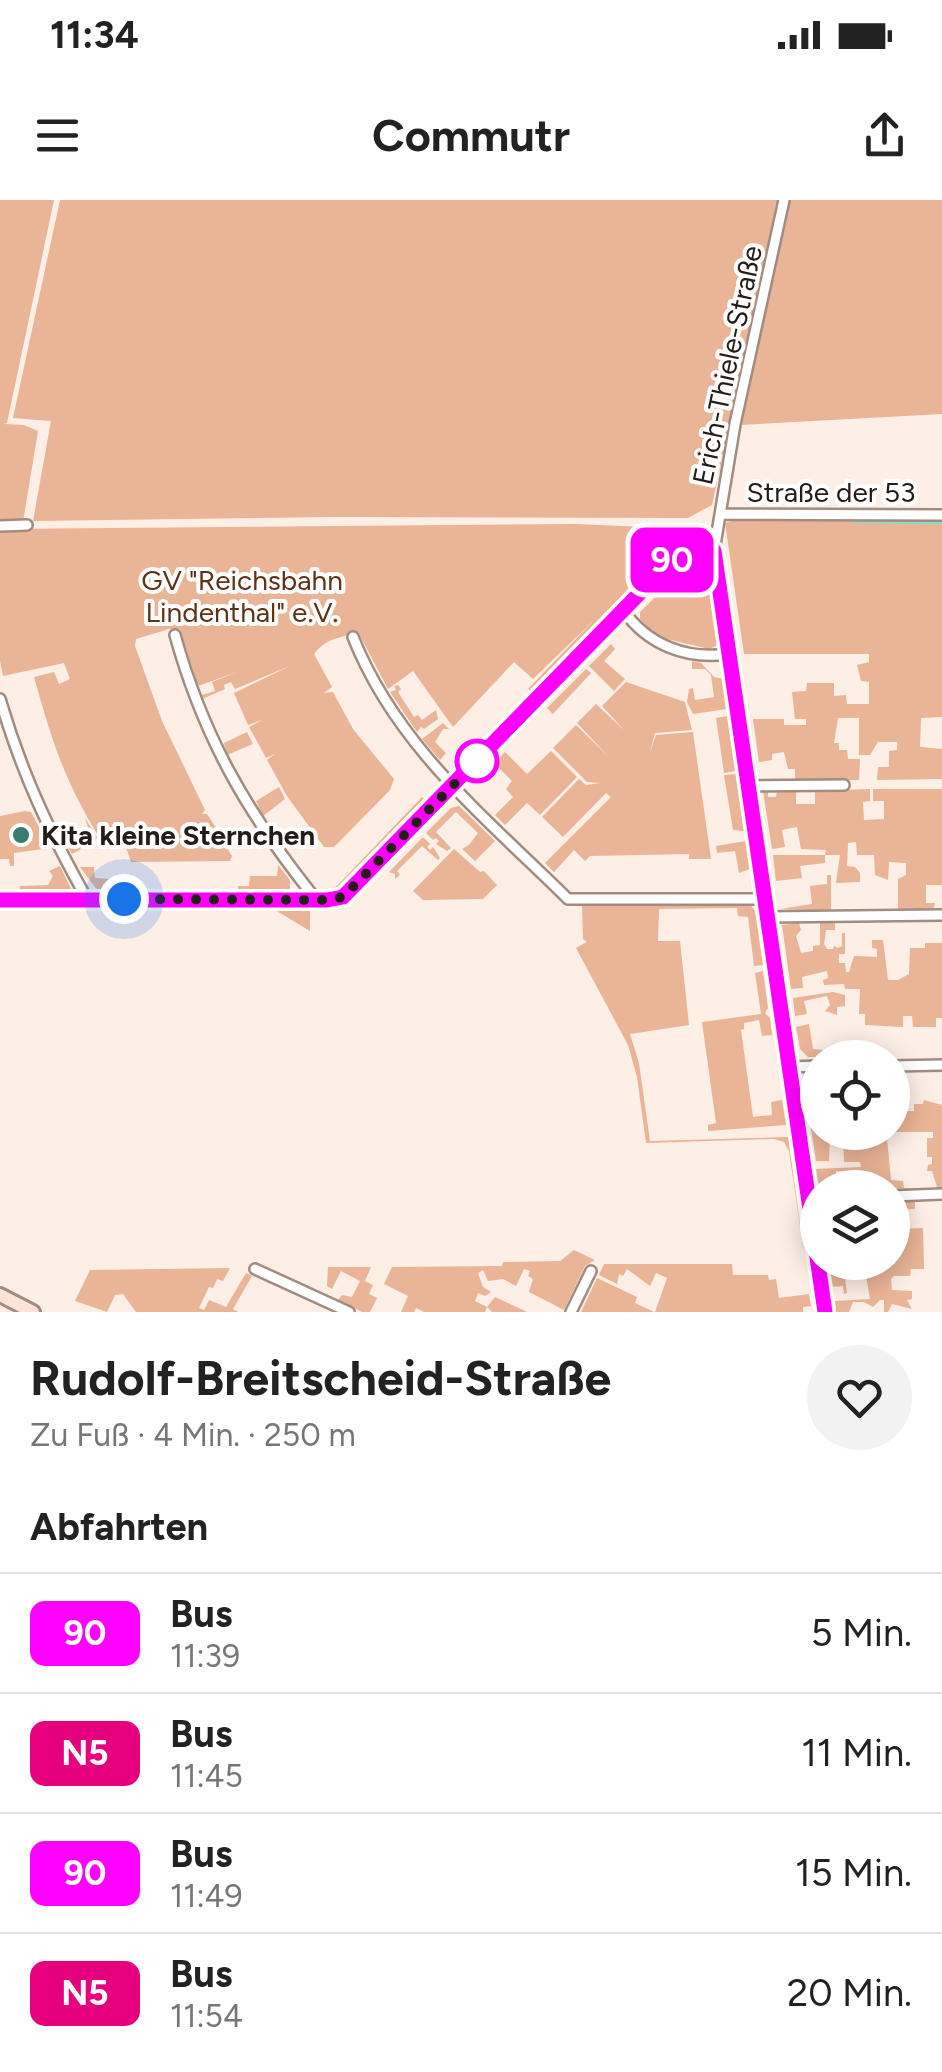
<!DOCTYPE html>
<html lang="de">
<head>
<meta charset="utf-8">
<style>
	:root { --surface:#fff; --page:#f2f2f2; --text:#222; --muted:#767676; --line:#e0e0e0 }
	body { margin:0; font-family:Figtree,sans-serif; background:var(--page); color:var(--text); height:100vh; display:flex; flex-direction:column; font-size:38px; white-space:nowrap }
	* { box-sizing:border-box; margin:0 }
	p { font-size:32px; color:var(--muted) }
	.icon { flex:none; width:55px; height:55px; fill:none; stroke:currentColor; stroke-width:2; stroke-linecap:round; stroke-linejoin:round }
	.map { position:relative; height:1112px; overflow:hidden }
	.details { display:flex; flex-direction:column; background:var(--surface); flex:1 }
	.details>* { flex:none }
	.badge { padding:0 20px; border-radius:15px; font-size:35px; line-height:65px }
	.fabs { position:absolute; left:800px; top:840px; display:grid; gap:20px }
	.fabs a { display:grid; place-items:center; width:110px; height:110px; border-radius:50%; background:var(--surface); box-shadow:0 5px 25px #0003; font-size:50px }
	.you { position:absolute; width:50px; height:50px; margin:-25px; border:8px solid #fff; border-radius:50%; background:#1a73e8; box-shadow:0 0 0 15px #1a73e833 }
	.map>.badge { position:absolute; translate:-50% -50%; box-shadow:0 0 0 5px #fff }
	h2 { padding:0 30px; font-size:38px; line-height:90px }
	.round { display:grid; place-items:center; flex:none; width:105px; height:105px; border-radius:52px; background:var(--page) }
	.headline { display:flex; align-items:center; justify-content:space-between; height:170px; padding:0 30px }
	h1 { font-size:48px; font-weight:700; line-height:75px }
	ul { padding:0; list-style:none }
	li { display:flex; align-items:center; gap:30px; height:120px; padding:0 30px; border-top:2px solid var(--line) }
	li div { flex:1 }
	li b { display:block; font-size:38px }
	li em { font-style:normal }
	li .badge { min-width:110px; font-weight:700; text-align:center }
	.status { display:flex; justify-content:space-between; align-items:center; height:70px; padding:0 50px; background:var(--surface); direction:ltr }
	.status svg { height:28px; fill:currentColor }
	header { display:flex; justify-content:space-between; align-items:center; height:130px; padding:0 30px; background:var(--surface); font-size:45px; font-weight:700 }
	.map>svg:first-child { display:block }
	.green { fill:#eab496 }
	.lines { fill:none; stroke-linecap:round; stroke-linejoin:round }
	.stream { stroke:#7ddeca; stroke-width:4 }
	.street-casing { stroke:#a28c80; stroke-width:14 }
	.secondary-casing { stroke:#a28c80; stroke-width:18 }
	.street { stroke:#fff; stroke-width:9 }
	.secondary { stroke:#fce3d6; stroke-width:12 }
	.line-casing { stroke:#fff; stroke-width:22 }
	.line { stroke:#f0f; stroke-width:15 }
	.walk { stroke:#241c17; stroke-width:10; stroke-dasharray:0 18 }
	.stop-dot { fill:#fff; stroke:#f0f; stroke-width:5 }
	.poi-dot { fill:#397c6f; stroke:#fff; stroke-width:4 }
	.labels { text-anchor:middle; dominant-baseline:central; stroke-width:8; stroke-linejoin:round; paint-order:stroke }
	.street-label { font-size:28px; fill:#241c17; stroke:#fff }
	.park-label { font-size:28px; fill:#5f3216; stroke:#fff }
	.poi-label { font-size:28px; font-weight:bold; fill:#241c17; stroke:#fff; text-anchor:start }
</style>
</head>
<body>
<div class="status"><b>11:34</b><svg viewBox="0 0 49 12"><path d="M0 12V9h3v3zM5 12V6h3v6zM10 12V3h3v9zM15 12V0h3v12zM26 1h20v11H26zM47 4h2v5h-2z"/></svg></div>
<header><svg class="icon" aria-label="menu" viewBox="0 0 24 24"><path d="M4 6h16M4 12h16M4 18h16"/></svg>Commutr<svg class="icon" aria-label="share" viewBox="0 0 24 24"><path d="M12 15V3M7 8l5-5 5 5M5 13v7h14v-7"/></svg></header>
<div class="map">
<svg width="942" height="1112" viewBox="0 0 942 1112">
	<rect width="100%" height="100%" fill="#fdeee6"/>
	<path class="green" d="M0,0H54L7,223L4,224L24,225L38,231L23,322H0Z
		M60,0H777L712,305L688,318L335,317L33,321L51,221L13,218Z
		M790,0H942V214L740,225Z
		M744,318H942V517L921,518L920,547L942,549V579L877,580L878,567H889V551L897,550V542H878L870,555H859V518H838L834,543H839V550H847L848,559H860L859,580L795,581V569H788L784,552L772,554V560L759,562L753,519H784V525H806V519H795L792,492L806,491L807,483H834V496L846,495L847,504H869V482L861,481L857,465L869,462V454H744L725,323Z
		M576,324L666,328L678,342L531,492L528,489L595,419L533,479L514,462L453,527L413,471L388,489L358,432C340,438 326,438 314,454L332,487L324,493L333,492L353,529L394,579L390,590L334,647H324L287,596L267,560L275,554L266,558L249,527L262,520L248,525L234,493L292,465L235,489L231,482L224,485L225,489L202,499V495L215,491L212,482L240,471L198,486L180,429H169L136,439L135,446L162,521L205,610L202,614H207L218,631L213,634L215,639L222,640L232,656L230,661L131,662L125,644L104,645C66,585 53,545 34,477L54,472L59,484L70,479L64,463L3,476L0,461V329Z
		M689,364L708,370L718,445L709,449L658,437L640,419V412Z
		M611,444L615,449L604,461L625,479L614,491L589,466Z
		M692,461L701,463L714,477L723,479L727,509L693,514L687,502L689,489L693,488L695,500L714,497L711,475L705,469H692Z
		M586,469L591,473L553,514L547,508Z
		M626,482L685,502L692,530L655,533L650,552L656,535L693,532L711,659H689V654L590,656L585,661L574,650L554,672L545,663L611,597L606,593L563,637L542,617L579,579L586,585L600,583L587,582L553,548L576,525L608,556L577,523L596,504L624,530L602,506Z
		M398,485L401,489L398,492L414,517L418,515L422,520L436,510L438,519L424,529L421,527L417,532L390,492L396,490L394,486Z
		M728,516L735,571L724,573L716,518Z
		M443,523L449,529H443L435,542L446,553L440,560L422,539Z
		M247,532L253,544L227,555L224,543Z
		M551,551L577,577L540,615L527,603L505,625L495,615L513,597L506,589L512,581L499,568L494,573L489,568L505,552L527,574Z
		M736,574L744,631L733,630L724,575Z
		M279,587L285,599L263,616L256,601Z
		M870,589V601L863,602L864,620L884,619V601H873V589H942V685H926V703H935L933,710H898V679L906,675V663L889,662L888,680L875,675L874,655H857L856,642L848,643L847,666L855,667L860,673V682L836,683L840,655H825V663L800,666L802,678L776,681L773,655H825L826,650L801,649L797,627L782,630L785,647L772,649L763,591H768V597H776L777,591H796V604H815V591Z
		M422,597L426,601L357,672L358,674L338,691L330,693Z
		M459,606L495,641L475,661L462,649L469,645L478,633L456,612L436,632L451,648L447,651L436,644L439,641L436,638L433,640L426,633L451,608Z
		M25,611L31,612L50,648L14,653V666H10L9,659H0V616Z
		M85,618L97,637L95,642L72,654L60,633L68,629L73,638L89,631Z
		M423,637L430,644L427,647L430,650L433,647L440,658L438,660L422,646L397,671L400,675L395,679V674L389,672Z
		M746,641L750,669L739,673L735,651L717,653L716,646Z
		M454,649L480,672L484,671L497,685L483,699L423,700L413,691Z
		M278,665L290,680V691H238V686H249L250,676H277Z
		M60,666L72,691L19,692L20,686L48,685L53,676L49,671Z
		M80,667H94L95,678L111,679V686H122V692L98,691Z
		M827,675H831V711L780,709L812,704L810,686L827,684Z
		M749,703L755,711L763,765L754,766L748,717L738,716L737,708L659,709L658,741H680L689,825L630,834L639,863L650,941L788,937L805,1060L789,951L784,942L774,939L646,943L637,877L628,845L576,748L587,742L583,739L582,704Z
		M310,704V731L275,710L257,707L0,711V706Z
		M835,722V730H826L824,744L827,749H833L834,746L838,748L842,746V733H845V754H839V763H845L846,772H849L854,756L877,757V749L872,748V740H883L888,780H898L909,774L910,748H925V743H942V818H936V827H913L912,816H903V827L865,825V814H859L860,789H845L844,784L824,785L823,780L828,778L827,771L802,777L803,788L791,789L782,725L799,723L801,730L796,736L801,753L813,751V746L820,745V723Z
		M763,771L768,808L765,813L770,818L772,835L762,836L759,820L744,823V829L741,830L753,917L772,915L771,902L782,900L786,925L708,931V925L716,923L702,822L761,814L755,773Z
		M833,792L845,795V806L837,807V815L825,811L830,805L827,796L804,801L807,814L795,816L793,798Z
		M809,824L813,849L823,850L821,857H808L800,849L796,827Z
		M924,900L942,905V990L937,987L932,971H927L928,965L932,964V957H927V938H933V932H893V902H900L901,911H914V904H923Z
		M817,927L818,932L891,933L887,938L891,980L903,981L904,988H919L918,991L893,993L892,988L885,987L884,979H871V987H866L865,972L836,971V977H830V987H819L816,969L861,967L860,962H844L843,938H830L829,961H816L811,928Z
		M893,1002H915V1009L895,1010L896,1029L923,1028L924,1069H911L910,1076H894L891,1079L892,1090L912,1091V1099L907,1100L912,1109L892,1104L888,1112H884V1100H880L873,1107L864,1102H853L849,1112H836L835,1101L870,1099L866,1076L845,1078L847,1093L844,1094L843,1086L833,1087L830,1069H870L871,1063L892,1062Z
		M574,1050L595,1060L585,1066L564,1110L529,1092L533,1079L528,1076L530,1071L524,1069L516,1086L503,1079L488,1081L483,1070L478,1073L483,1087L491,1092L485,1096L478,1093L475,1101L487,1107L495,1097L527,1112H492L487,1107L485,1112H424L416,1108L414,1112H401L408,1096L384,1084L392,1067L502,1066L503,1062L560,1061Z
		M604,1064H732L733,1075H768L769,1080L776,1079L779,1098L809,1094L811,1106L803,1107V1112H655L667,1078L656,1073L650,1086L627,1069L623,1076L619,1074L617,1084L599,1075Z
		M328,1067H371L365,1081L373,1085L369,1094L377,1098L370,1112H362L338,1100L342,1095L352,1097L360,1081L341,1071L332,1089L327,1086Z
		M230,1068L223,1081L217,1079L213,1088L209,1087L199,1108L204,1110L209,1100L226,1107L246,1073L252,1076L233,1109L238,1112H136L123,1094L115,1095L107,1112L75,1101L90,1070Z
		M597,1078L637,1097L635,1103L654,1112H581Z"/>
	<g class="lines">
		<path class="stream" d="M854,321L942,322"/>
		<g class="street-casing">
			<path id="street" d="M784,0L735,224L714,351L825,1112
				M720,314L942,315
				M0,326L27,325
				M623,410C648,445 686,460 729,454
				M175,435C203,536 246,611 311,693V700
				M353,437C396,546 487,619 568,699H765
				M0,499C22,574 49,631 87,699
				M748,586L844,585
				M0,700H327L343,697L674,358L684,349L714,351
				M768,717L942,715
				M892,866L942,865
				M791,867L818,866
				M892,996L942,994
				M255,1069L349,1112
				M571,1112L591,1071"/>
		</g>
		<g class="secondary-casing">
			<path id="secondary" d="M0,1095L33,1112"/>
		</g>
		<use href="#street" class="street"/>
		<use href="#secondary" class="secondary"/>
	</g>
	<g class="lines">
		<g class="line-casing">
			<path id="line" d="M0,700H327L343,697L674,358L684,350L714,351L825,1112"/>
		</g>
		<use href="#line" class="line"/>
		<path class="walk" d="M124,699L327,700L343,697L477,561"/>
	</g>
	<circle class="stop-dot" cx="477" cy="561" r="20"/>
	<circle class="poi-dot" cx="21" cy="635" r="10"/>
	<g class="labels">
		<g class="street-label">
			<text transform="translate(727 165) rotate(-78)">Erich-Thiele-Straße</text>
			<text x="831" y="292">Straße der 53</text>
		</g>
		<g class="park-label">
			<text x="242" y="380">GV "Reichsbahn<tspan x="242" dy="32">Lindenthal" e.V.</tspan></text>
		</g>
		<g class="poi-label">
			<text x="41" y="635">Kita kleine Sternchen</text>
		</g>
	</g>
</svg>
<div class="fabs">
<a><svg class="icon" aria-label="locate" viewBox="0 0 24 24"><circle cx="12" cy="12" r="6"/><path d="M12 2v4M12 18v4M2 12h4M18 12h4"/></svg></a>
<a><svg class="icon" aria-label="layers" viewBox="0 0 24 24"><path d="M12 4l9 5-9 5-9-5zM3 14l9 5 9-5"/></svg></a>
</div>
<div class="you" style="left:124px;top:699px"></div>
<b class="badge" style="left:672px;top:360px;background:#f0f;color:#fff">90</b>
</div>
<section class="details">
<div class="headline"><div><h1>Rudolf-Breitscheid-Straße</h1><p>Zu Fuß · 4 Min. · 250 m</p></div><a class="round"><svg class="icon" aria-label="heart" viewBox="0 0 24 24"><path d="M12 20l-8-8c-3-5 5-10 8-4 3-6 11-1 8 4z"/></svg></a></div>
<h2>Abfahrten</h2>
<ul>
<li><span class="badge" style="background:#f0f;color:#fff">90</span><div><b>Bus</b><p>11:39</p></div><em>5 Min.</em></li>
<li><span class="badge" style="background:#e6007e;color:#fff">N5</span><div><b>Bus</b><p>11:45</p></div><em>11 Min.</em></li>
<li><span class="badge" style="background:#f0f;color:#fff">90</span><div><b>Bus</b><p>11:49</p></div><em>15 Min.</em></li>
<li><span class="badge" style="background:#e6007e;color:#fff">N5</span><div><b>Bus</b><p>11:54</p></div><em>20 Min.</em></li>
</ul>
</section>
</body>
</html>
